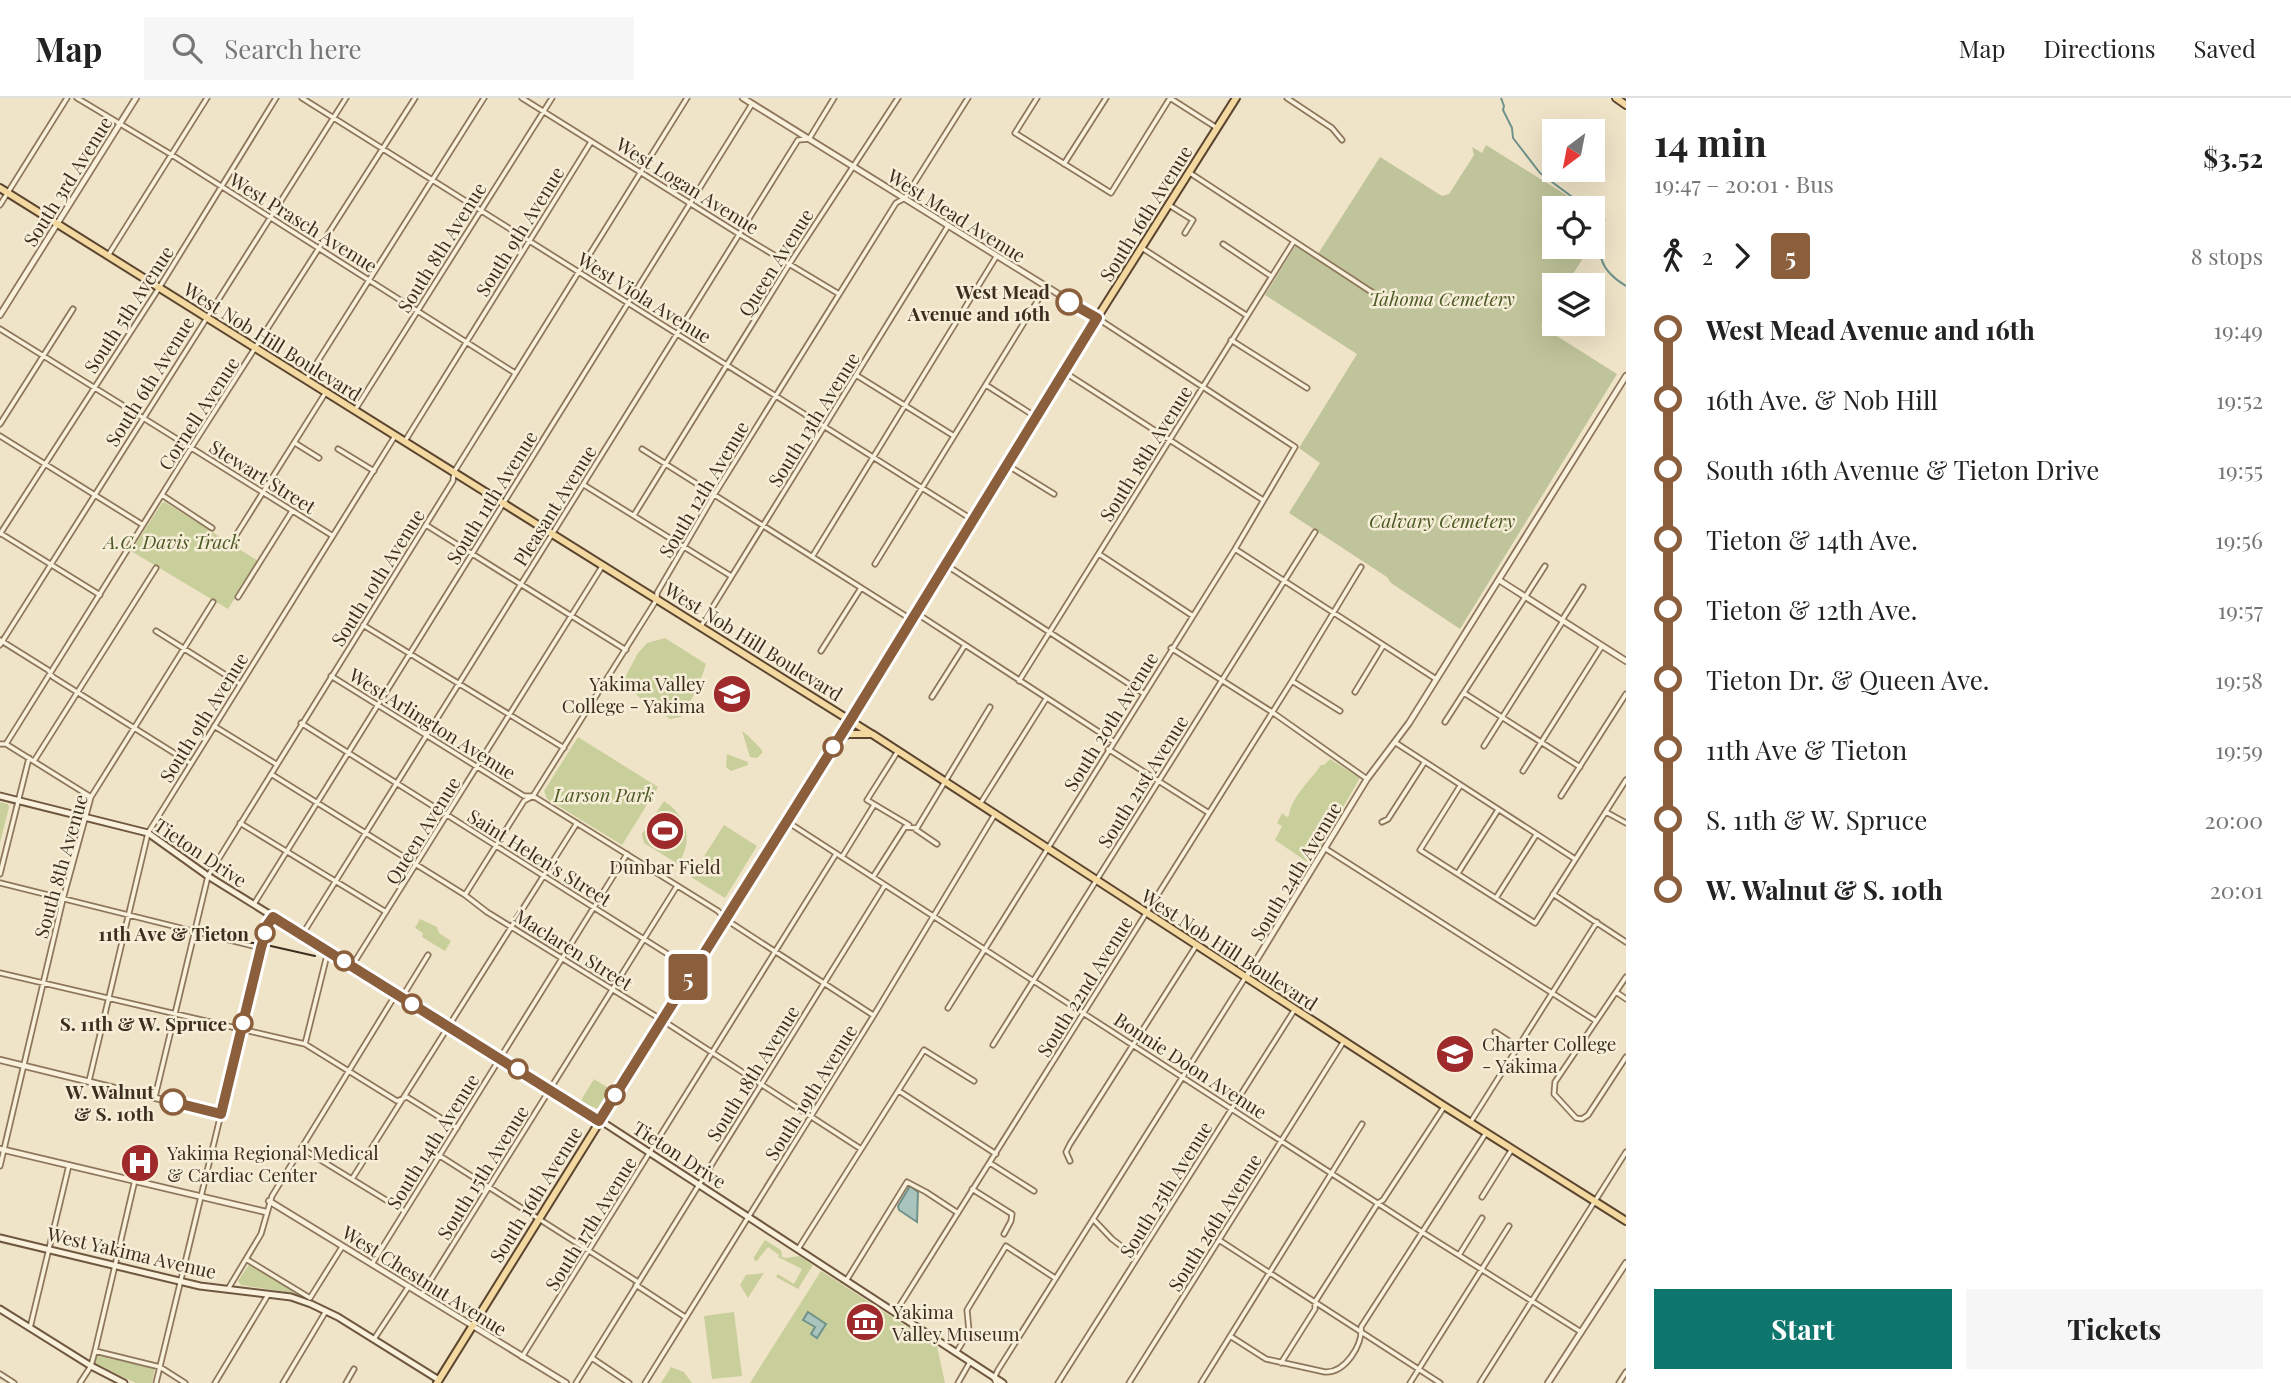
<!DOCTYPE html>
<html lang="en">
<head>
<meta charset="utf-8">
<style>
	:root { --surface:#fff; --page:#f6f6f6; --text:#222; --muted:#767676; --line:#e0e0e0; --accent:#0f766e }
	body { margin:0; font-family:"Playfair Display",serif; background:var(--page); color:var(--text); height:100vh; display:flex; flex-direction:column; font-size:26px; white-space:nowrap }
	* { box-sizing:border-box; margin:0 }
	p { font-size:23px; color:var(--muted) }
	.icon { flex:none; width:38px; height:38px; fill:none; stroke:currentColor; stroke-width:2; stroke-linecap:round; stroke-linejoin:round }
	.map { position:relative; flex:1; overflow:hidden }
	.sheet { display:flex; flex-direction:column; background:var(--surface); width:665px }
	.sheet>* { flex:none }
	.badge { padding:0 14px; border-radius:5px; font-size:24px; line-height:46px }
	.needle { width:46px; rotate:212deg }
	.controls { position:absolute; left:1542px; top:21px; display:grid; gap:14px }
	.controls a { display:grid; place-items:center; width:63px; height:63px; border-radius:0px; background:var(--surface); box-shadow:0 7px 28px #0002; font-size:35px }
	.map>.badge { position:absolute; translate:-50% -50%; box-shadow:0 0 0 4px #fff }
	.legs { display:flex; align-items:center; gap:10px; height:77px; padding:0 28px; font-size:23px }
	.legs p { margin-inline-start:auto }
	.summary { display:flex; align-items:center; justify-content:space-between; height:119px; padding:0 28px }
	h1 { font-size:38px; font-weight:700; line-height:52px }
	.primary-button { display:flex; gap:14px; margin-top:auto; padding:14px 28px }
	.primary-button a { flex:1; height:80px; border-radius:0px; background:var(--accent); color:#fff; font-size:28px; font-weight:700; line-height:80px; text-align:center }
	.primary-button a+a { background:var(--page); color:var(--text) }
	ul { padding:0 28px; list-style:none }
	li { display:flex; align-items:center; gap:24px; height:70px; font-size:26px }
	li i { display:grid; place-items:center; width:10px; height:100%; margin:0 9px; background:currentColor }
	li i::after { content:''; width:18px; height:18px; margin:-9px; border:5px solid; border-radius:50%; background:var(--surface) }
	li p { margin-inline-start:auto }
	li:first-child i { background:linear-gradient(#0000 50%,currentColor 0) }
	li:last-child i { background:linear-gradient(currentColor 50%,#0000 0) }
	header { display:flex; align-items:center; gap:42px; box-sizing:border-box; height:98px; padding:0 35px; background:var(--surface); border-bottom:2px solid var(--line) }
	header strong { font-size:33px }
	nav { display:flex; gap:38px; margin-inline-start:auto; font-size:24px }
	.search { width:490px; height:63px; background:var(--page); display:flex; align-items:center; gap:18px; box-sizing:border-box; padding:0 24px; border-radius:0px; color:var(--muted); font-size:26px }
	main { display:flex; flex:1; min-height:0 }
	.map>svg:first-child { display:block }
	.green { fill:#c9cf9b }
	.cemetery { fill:#bfc49a }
	.water { fill:#a9c4bc; stroke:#6f938a; stroke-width:2 }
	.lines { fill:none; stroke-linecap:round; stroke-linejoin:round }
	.stream { stroke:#6f938a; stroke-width:2 }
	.minor-casing { stroke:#8d765c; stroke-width:7 }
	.tertiary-casing { stroke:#8d765c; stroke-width:8 }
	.secondary-casing { stroke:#6f573f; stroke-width:9 }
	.primary-casing { stroke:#5b4430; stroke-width:10 }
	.minor { stroke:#faf1dc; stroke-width:3.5 }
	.tertiary { stroke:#faf1dc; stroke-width:4.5 }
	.secondary { stroke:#faf1dc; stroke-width:5 }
	.primary { stroke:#f3d9a0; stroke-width:6 }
	.tram { stroke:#3d2e20; stroke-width:2 }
	.line-1-casing { stroke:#fff; stroke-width:16 }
	.line-1 { stroke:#8b5e3c; stroke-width:10 }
	.stop-1-dot { fill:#fff; stroke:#8b5e3c; stroke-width:3.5 }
	.labels { text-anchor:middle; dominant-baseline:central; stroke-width:5; stroke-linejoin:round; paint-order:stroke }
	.street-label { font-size:19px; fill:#3d2e20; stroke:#f7eed8 }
	.stop-label { font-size:19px; font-weight:bold; fill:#3d2e20; stroke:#f7eed8; text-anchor:end }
	.park-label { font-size:19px; font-style:italic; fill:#4d5a26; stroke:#f7eed8 }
	.poi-label { font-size:19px; fill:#3d2e20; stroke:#f7eed8; text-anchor:start }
</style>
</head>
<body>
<header>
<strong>Map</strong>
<div class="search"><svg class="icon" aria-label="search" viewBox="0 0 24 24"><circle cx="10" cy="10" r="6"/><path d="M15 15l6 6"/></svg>Search here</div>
<nav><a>Map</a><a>Directions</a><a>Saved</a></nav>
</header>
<main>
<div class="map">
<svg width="1626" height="1285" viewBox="0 0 1626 1285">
	<rect width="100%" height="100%" fill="#f0e4c8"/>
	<path class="green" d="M165,404L258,463L228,511L131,453L162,405Z
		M665,540L706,566L698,590L681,619L670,621L641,601L623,583L638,555L647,545Z
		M742,633C747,636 761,650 763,654L757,660L750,659Z
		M578,639L658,689L622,747L547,701L544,693Z
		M727,656L748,664V667L731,673L726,669Z
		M1330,661L1360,680L1310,766L1275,742L1282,728L1277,725L1282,715L1287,719L1289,717C1292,698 1310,683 1321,667H1324Z
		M664,703C687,718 694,743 678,766L644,745L642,736Z
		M0,704L8,706L9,709L0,745Z
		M724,727L757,748L725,800L691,779Z
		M420,821L437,829L439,835L451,843L445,853L422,839L423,835L415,830Z
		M594,981L613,993L601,1012L580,1004Z
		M765,1142L781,1152L782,1159L786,1160L799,1158L813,1167L798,1191L776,1179L778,1176L794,1186L802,1171L778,1159L779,1157L768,1149L757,1163L754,1162V1159Z
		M250,1165L297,1194V1196L241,1187L238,1183Z
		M821,1173L937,1248L945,1285H750Z
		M764,1175L748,1200L740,1187L746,1177Z
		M734,1214L742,1278L712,1281L704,1218Z
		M98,1255L155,1269L152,1285H136L94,1265Z
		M671,1269L684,1274L692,1285H661Z"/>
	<path class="cemetery" d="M1486,47L1587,110H1554V149H1590L1566,187H1554V206L1541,228L1617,276L1460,531L1391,485L1387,479L1289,415L1320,365L1299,350L1357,256L1265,197L1296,147L1316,159L1380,59L1442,98L1449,96L1474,57L1472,49L1482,55Z
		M1593,114L1606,122L1593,145Z"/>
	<path class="water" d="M910,1088L918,1094L917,1124L899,1112L898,1108Z
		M808,1214L826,1226L817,1240L811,1236L815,1229L803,1222Z"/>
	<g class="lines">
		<path class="stream" d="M1501,0L1504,8L1503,12L1512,30L1513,40L1540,75L1587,110
			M1592,117L1601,127C1598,157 1598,171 1626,188"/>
		<g class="minor-casing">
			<path id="minor" d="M77,0L172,57L515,275
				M302,0L973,422
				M522,0L739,136L839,196
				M1037,0L1015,35L1111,95L1170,0L1217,30
				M1287,0L1332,30L1342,42
				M1064,66L1106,0
				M1190,75L1390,206
				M0,107L67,0
				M1169,107L1193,122L1185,135
				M1223,146L1271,178
				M1142,150L1246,217
				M109,156L207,0
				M0,231L333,438
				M1231,242L1307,290
				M1064,274L1263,402
				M856,277L954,338
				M306,282L484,0
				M986,287L1036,319
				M355,312L552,0
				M0,326L73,211
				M0,338L143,427
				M405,343L591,44
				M295,345L319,360
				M338,351L374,373
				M642,351L912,522
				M1007,367L1054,396
				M584,387L731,478
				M162,397L212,430
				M634,417L790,165L898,0
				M426,427L626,552
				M0,435L100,497
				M0,436L159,190L276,0
				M233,442L326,294
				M1235,451L1436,581
				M1099,456L1193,518
				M812,459L996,159
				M875,466L1046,189
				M946,467L1143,595
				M238,499L292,413
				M916,515L1113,643
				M1562,522L1583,489
				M363,527L564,650
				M701,528L948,128
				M156,533L240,586
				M0,542L48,572L53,579L190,665
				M0,547L346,0
				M1171,550L1272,614L1367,681
				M821,553L861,490
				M331,578L524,698H533L718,813L725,821L873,917
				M1019,583L1294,143
				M1292,583L1340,613
				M1355,594L1383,548
				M1464,595L1580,669
				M932,599L965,547
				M1445,624L1545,468
				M301,625L693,872
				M214,628L276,666
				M1396,645L1575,761
				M0,646H6L91,699
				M6,646L191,350L415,0
				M1484,648L1563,523
				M1108,651L1209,715
				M898,653L867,702L909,727
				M34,663L156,470
				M1523,673L1602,548
				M271,676L465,797L487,814L662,922L861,1051
				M1460,688L1420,752L1535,825L1626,682
				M1561,698L1626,596
				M980,706L1046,601
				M1606,714L1626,725
				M786,723L1422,1134L1581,1234
				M1382,724L1388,721L1424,665
				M240,725L386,814
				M915,731L937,746
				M1326,751L1596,923
				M842,759L874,707
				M1458,775L1498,712
				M0,776L29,660
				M873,779L905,729L917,730L990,609
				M0,785L261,850
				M1553,796L1626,844
				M465,797L524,703L533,698L657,501V495L714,397L896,105L905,100L968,0
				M1496,800L1536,737
				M254,806L752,6
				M302,837L798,42L809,41L834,0
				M352,868L603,467
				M0,875L305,946L397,1003L407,999L457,1030
				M1626,879L1555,984L1554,996L1576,1020L1582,1021L1588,1017L1626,959
				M1616,894L1626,901
				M948,910L1235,451L1295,349L1097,220
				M1495,934L1518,949
				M305,946L328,853
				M993,947L1315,434
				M89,983L148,735L395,338
				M899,993L996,1056
				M155,999L208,778L453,383L454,374L687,0
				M1470,1025L1597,824
				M301,1050L404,1113
				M440,1058L638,1184
				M1070,1063L1066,1054L1070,1046L1196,848
				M990,1065L1034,1093
				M0,1068L63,801L91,699L213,504
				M352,1081L577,725
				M972,1091L1012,1116L1011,1123L1004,1136
				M1482,1099L1512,1051
				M1093,1121L1112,1141L1137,1160
				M1219,1142L1440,1285
				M798,1151L924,952L974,983
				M1459,1157L1482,1120
				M246,1161L310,1200
				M372,1166L627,756
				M846,1183L907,1084L926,1094L958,1115
				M636,1187L685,1219
				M228,1191L261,1136L272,1098L396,896H404L428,857
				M422,1196L677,788
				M310,1200L342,1149
				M895,1215L1292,583L1361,469
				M30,1230L69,1067
				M1230,1238L1266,1261L1325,1274C1345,1275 1363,1247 1361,1229L1486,1035
				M374,1241L409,1188
				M95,1253L160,1269L185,1285
				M956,1255L969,1233L967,1212L1006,1148L1055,1180
				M522,1259L836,756
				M592,1260L629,1285
				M1281,1265L1315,1211V1204L1378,1105L1383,1102L1444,1009
				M0,1276L14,1285
				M80,1285L91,1268L95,1253L142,1052
				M156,1285L261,850L268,826L273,819
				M215,1285L268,1197
				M283,1285L326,1213
				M346,1285L354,1271
				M576,1285L885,787
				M645,1285L874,917L995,716
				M958,1285L970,1264
				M996,1285L994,1280L998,1272L1245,880
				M1058,1285L1295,911
				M1129,1285L1344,943
				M1201,1285L1362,1026
				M1410,1285L1509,1128
				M1480,1285L1626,1054
				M1619,1285L1626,1274"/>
		</g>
		<g class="tertiary-casing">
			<path id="tertiary" d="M743,0L1097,220
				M0,217L136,0
				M1499,482L1626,563
				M1246,879L1367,681L1409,625L1626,278
				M0,962L221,1016
				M0,1051L266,1114
				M269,1103L566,1285
				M1548,1285L1626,1165"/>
		</g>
		<g class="secondary-casing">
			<path id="secondary" d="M0,698L148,735L208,778L575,1006L1003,1285
				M0,1140L200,1188L291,1199L311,1206L338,1219L439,1282
				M0,1211L91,1268L124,1285"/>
		</g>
		<g class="primary-casing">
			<path id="primary" d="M1616,0L1626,7
				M0,90L870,635
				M840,638L849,636H872L1444,1008L1626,1123
				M840,638L1097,220L1236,0
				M437,1285L839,639"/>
		</g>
		<use href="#minor" class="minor"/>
		<use href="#tertiary" class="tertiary"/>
		<use href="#secondary" class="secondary"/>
		<use href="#primary" class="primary"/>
		<path class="tram" d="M235,843L262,846L315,858"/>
	</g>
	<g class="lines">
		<g class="line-1-casing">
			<path id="line-1" d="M173,1004L221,1016L261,850L268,826L273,819L599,1023L851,621L1097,220L1069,204"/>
		</g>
		<use href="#line-1" class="line-1"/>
	</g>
	<defs>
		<g id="university-disc" transform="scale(2.0125)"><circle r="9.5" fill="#9e2a2b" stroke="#f7eed8"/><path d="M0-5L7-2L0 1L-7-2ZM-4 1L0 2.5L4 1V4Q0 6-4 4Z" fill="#fff"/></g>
		<g id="stadium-disc" transform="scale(2.0125)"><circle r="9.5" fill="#9e2a2b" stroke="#f7eed8"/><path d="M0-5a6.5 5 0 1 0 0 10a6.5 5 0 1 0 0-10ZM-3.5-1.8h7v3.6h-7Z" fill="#fff"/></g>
		<g id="hospital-disc" transform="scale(2.0125)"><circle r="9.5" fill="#9e2a2b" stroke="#f7eed8"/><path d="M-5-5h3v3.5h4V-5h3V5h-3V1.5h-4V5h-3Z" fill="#fff"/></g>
		<g id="museum-disc" transform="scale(2.0125)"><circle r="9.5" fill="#9e2a2b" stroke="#f7eed8"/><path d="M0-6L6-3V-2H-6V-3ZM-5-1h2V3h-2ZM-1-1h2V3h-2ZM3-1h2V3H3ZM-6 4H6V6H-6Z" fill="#fff"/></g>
	</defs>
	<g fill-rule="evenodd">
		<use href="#university-disc" x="732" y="596"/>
		<use href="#stadium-disc" x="665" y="733"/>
		<use href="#university-disc" x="1455" y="956"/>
		<use href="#hospital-disc" x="140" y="1065"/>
		<use href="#museum-disc" x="865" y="1224"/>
	</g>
	<g class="stop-1-dot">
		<circle cx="1069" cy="204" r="12"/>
		<circle cx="833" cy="649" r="9"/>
		<circle cx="265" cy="835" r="9"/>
		<circle cx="344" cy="863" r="9"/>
		<circle cx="412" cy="906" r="9"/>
		<circle cx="243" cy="925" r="9"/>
		<circle cx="518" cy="971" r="9"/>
		<circle cx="615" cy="997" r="9"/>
		<circle cx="173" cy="1004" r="12"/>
	</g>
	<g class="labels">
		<g class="street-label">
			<text transform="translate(67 83) rotate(-58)">South 3rd Avenue</text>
			<text transform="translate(688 87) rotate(32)">West Logan Avenue</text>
			<text transform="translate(1145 115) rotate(-58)">South 16th Avenue</text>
			<text transform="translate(957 117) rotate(32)">West Mead Avenue</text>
			<text transform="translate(304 124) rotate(32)">West Prasch Avenue</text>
			<text transform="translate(519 133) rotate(-58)">South 9th Avenue</text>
			<text transform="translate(441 149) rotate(-58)">South 8th Avenue</text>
			<text transform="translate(775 164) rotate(-58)">Queen Avenue</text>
			<text transform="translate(645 199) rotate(32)">West Viola Avenue</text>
			<text transform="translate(128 211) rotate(-57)">South 5th Avenue</text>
			<text transform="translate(273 243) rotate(32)">West Nob Hill Boulevard</text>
			<text transform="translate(149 283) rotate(-58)">South 6th Avenue</text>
			<text transform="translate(198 315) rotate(-57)">Cornell Avenue</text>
			<text transform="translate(813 321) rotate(-58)">South 13th Avenue</text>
			<text transform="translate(1145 355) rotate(-58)">South 18th Avenue</text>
			<text transform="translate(263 378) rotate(32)">Stewart Street</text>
			<text transform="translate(703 391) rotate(-59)">South 12th Avenue</text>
			<text transform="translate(491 399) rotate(-58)">South 11th Avenue</text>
			<text transform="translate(554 407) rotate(-58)">Pleasant Avenue</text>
			<text transform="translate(377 479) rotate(-58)">South 10th Avenue</text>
			<text transform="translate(754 543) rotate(32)">West Nob Hill Boulevard</text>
			<text transform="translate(203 619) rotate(-58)">South 9th Avenue</text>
			<text transform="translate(1110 623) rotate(-58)">South 20th Avenue</text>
			<text transform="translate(433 625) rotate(32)">West Arlington Avenue</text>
			<text transform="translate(1142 683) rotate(-58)">South 21st Avenue</text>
			<text transform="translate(422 732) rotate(-58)">Queen Avenue</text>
			<text transform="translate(201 754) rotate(34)">Tieton Drive</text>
			<text transform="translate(540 759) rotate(32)">Saint Helen's Street</text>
			<text transform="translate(60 768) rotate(-74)">South 8th Avenue</text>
			<text transform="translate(1295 773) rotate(-59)">South 24th Avenue</text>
			<text transform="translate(574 851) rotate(32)">Maclaren Street</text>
			<text transform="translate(1230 851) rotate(33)">West Nob Hill Boulevard</text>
			<text transform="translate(1084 888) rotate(-58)">South 22nd Avenue</text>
			<text transform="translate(1191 967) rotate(33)">Bonnie Doon Avenue</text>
			<text transform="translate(752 975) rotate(-58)">South 18th Avenue</text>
			<text transform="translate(810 994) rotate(-58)">South 19th Avenue</text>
			<text transform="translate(432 1043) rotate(-58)">South 14th Avenue</text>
			<text transform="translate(680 1056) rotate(33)">Tieton Drive</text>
			<text transform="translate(482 1074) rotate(-58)">South 15th Avenue</text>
			<text transform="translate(1165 1091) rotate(-58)">South 25th Avenue</text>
			<text transform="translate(535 1096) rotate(-58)">South 16th Avenue</text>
			<text transform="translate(1214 1124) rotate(-58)">South 26th Avenue</text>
			<text transform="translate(590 1125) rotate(-58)">South 17th Avenue</text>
			<text transform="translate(132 1154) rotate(13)">West Yakima Avenue</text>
			<text transform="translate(425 1182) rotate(32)">West Chestnut Avenue</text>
		</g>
		<g class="stop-label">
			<text x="1050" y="193">West Mead<tspan x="1050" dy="22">Avenue and 16th</tspan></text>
			<text x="249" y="835">11th Ave &amp; Tieton</text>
			<text x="227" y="925">S. 11th &amp; W. Spruce</text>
			<text x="154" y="993">W. Walnut<tspan x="154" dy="22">&amp; S. 10th</tspan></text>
		</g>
		<g class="park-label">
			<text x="1442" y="200">Tahoma Cemetery</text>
			<text x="1442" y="422">Calvary Cemetery</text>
			<text x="172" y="443">A.C. Davis Track</text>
			<text x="604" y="696">Larson Park</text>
		</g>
		<g class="poi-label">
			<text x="705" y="585" text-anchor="end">Yakima Valley<tspan x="705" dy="22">College - Yakima</tspan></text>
			<text x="665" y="768" text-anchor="middle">Dunbar Field</text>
			<text x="1482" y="945">Charter College<tspan x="1482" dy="22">- Yakima</tspan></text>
			<text x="167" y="1054">Yakima Regional Medical<tspan x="167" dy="22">&amp; Cardiac Center</tspan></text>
			<text x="892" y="1213">Yakima<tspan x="892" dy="22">Valley Museum</tspan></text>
		</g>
	</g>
</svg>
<div class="controls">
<a><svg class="needle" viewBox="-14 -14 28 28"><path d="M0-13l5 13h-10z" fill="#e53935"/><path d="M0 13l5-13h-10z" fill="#767676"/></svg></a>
<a><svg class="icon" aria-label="locate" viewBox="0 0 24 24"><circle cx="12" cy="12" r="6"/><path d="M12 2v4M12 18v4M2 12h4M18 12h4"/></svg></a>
<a><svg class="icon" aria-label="layers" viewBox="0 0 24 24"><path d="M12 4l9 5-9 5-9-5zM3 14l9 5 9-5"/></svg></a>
</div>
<b class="badge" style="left:688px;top:879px;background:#8b5e3c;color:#fff">5</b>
</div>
<section class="sheet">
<div class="summary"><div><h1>14 min</h1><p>19:47 – 20:01 · Bus</p></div><b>$3.52</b></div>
<div class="legs"><svg class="icon" aria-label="walk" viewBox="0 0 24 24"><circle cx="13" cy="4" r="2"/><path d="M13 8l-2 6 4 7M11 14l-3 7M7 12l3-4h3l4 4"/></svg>2<svg class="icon" aria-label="forward" viewBox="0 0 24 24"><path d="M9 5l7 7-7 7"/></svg><b class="badge" style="background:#8b5e3c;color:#fff">5</b><p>8 stops</p></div>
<ul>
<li><i style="color:#8b5e3c"></i><b>West Mead Avenue and 16th</b><p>19:49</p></li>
<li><i style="color:#8b5e3c"></i><span>16th Ave. &amp; Nob Hill</span><p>19:52</p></li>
<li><i style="color:#8b5e3c"></i><span>South 16th Avenue &amp; Tieton Drive</span><p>19:55</p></li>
<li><i style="color:#8b5e3c"></i><span>Tieton &amp; 14th Ave.</span><p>19:56</p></li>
<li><i style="color:#8b5e3c"></i><span>Tieton &amp; 12th Ave.</span><p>19:57</p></li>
<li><i style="color:#8b5e3c"></i><span>Tieton Dr. &amp; Queen Ave.</span><p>19:58</p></li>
<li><i style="color:#8b5e3c"></i><span>11th Ave &amp; Tieton</span><p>19:59</p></li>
<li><i style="color:#8b5e3c"></i><span>S. 11th &amp; W. Spruce</span><p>20:00</p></li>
<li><i style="color:#8b5e3c"></i><b>W. Walnut &amp; S. 10th</b><p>20:01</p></li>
</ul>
<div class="primary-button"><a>Start</a><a>Tickets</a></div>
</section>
</main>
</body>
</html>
